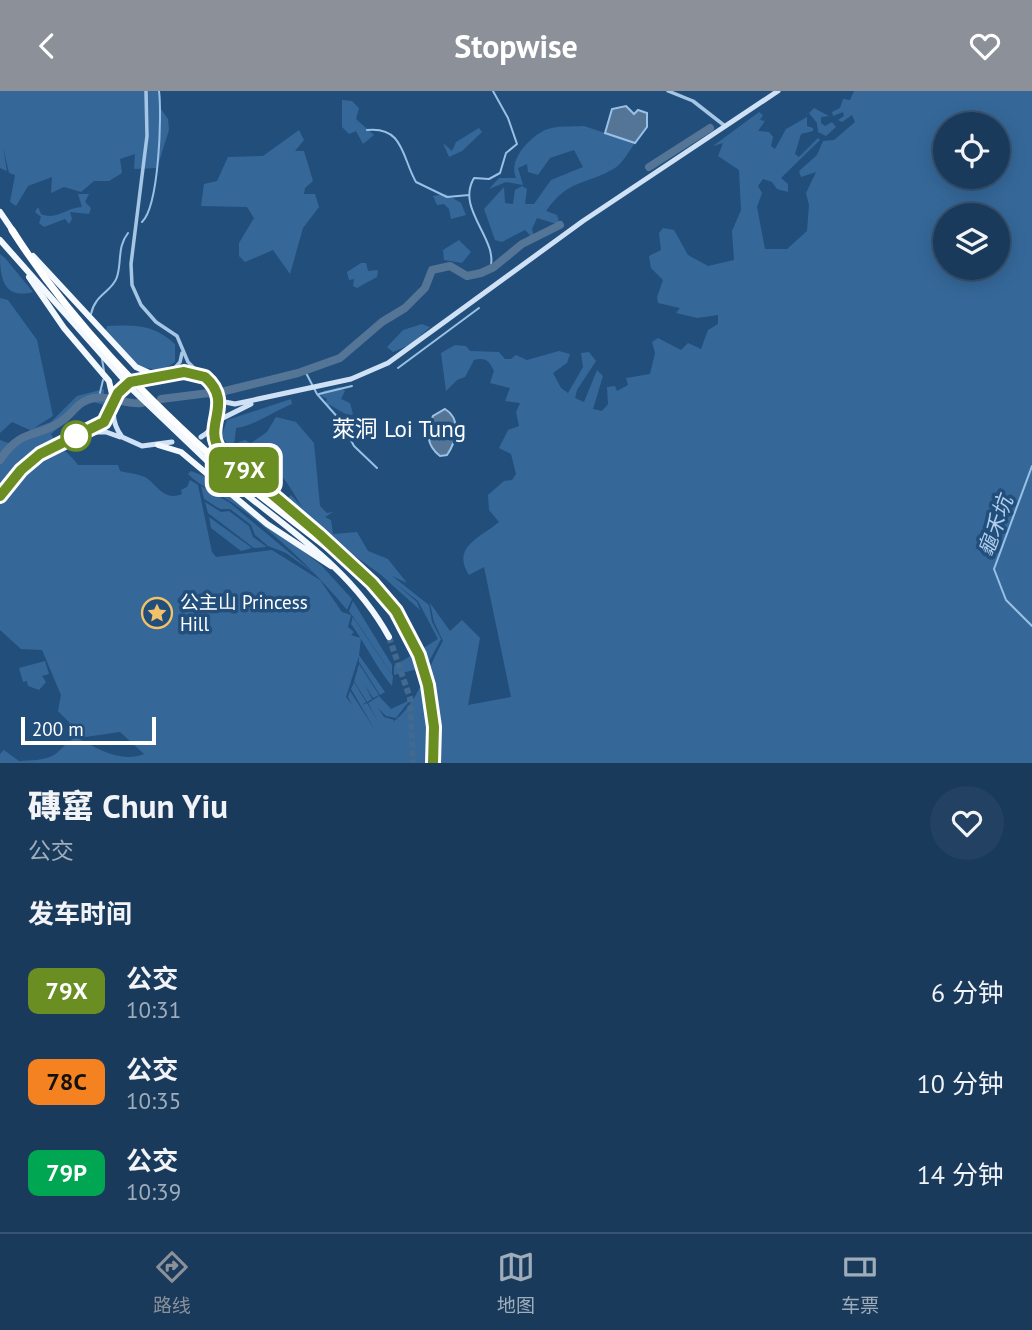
<!DOCTYPE html>
<html lang="zh">
<head>
<meta charset="utf-8">
<style>
	:root { --surface:#1a3a5c; --page:#234162; --text:#f1f3f6; --muted:#9fadbb; --line:#385472; --accent:#8c9099 }
	body { margin:0; font-family:"PT Sans","Noto Sans SC",sans-serif; background:var(--page); color:var(--text); height:100vh; display:flex; flex-direction:column; font-size:26px; white-space:nowrap }
	* { box-sizing:border-box; margin:0 }
	p { font-size:23px; color:var(--muted) }
	.icon { flex:none; width:38px; height:38px; fill:none; stroke:currentColor; stroke-width:2; stroke-linecap:round; stroke-linejoin:round }
	.map { position:relative; height:672px; overflow:hidden }
	.side { display:flex; flex-direction:column; background:var(--surface); flex:1 }
	.side>* { flex:none }
	.badge { padding:0 14px; border-radius:10px; font-size:24px; line-height:46px }
	.fabs { position:absolute; left:933px; top:21px; display:grid; gap:14px }
	.fabs a { display:grid; place-items:center; width:77px; height:77px; border-radius:50%; background:var(--surface); box-shadow:0 4px 18px #0003,0 0 0 2px var(--line); font-size:35px }
	.scale { position:absolute; left:21px; bottom:18px; width:135px; box-sizing:border-box; padding-left:7px; border:4px solid #fff; border-top:0; font-size:19px; line-height:24px; white-space:nowrap; color:#fff; -webkit-text-stroke:5px #224e7b; paint-order:stroke }
	.map>.badge { position:absolute; translate:-50% -50%; box-shadow:0 0 0 4px #fff }
	h2 { padding:0 28px; font-size:26px; line-height:63px }
	.round { display:grid; place-items:center; flex:none; width:74px; height:74px; border-radius:37px; background:var(--page) }
	.summary { display:flex; align-items:center; justify-content:space-between; height:119px; padding:0 28px }
	h1 { font-size:33px; font-weight:800; line-height:52px }
	ul { padding:0; list-style:none }
	li { display:flex; align-items:center; gap:21px; height:91px; padding:0 28px }
	li div { flex:1 }
	li b { display:block; font-size:26px }
	li em { font-style:normal }
	li .badge { min-width:77px; font-weight:700; text-align:center }
	header { display:flex; justify-content:space-between; align-items:center; height:91px; padding:0 28px; background:var(--accent); color:#fff; font-size:32px; font-weight:800 }
	.tab-bar { display:flex; justify-content:space-around; align-items:center; height:98px; border-top:2px solid var(--line); background:var(--surface); font-size:19px; color:var(--muted) }
	.tab-bar a { display:grid; justify-items:center; gap:4px }
	.tab-bar .active { color:var(--accent) }
	.map>svg:first-child { display:block }
	.green { fill:#356899; fill-rule:evenodd }
	.water { fill:#557597; stroke:#99c1e6; stroke-width:2 }
	.lines { fill:none; stroke-linecap:round; stroke-linejoin:round }
	.stream { stroke:#99c1e6; stroke-width:2 }
	.river { stroke:#557597; stroke-width:8 }
	.trunk-tunnel { stroke:#43698f; stroke-width:6; stroke-dasharray:6 3; stroke-linecap:butt }
	.motorway-tunnel { stroke:#43698f; stroke-width:7; stroke-dasharray:7 3.5; stroke-linecap:butt }
	.minor { stroke:#a5c6e5; stroke-width:3.5 }
	.secondary { stroke:#cfe1f5; stroke-width:5 }
	.trunk { stroke:#f2f8fe; stroke-width:6 }
	.motorway { stroke:#fff; stroke-width:7 }
	.trunk-bridge { stroke:#f2f8fe; stroke-width:6 }
	.motorway-bridge { stroke:#fff; stroke-width:7 }
	.line-casing { stroke:#fff; stroke-width:16 }
	.line { stroke:#6b8e23; stroke-width:10 }
	.stop-dot { fill:#fff; stroke:#6b8e23; stroke-width:3.5 }
	.labels { text-anchor:middle; dominant-baseline:central; stroke-width:7; stroke-linejoin:round; paint-order:stroke }
	.poi-label { font-size:19px; fill:#fff; stroke:#224e7b; text-anchor:start }
	.water-label { font-size:21px; font-style:italic; fill:#b0cfed; stroke:#224e7b }
	.quarter-label { font-size:23px; fill:#fff; stroke:#224e7b }
</style>
</head>
<body>
<header><svg class="icon" aria-label="back" viewBox="0 0 24 24"><path d="M15 5l-7 7 7 7"/></svg>Stopwise<svg class="icon" aria-label="heart" viewBox="0 0 24 24"><path d="M12 20l-8-8c-3-5 5-10 8-4 3-6 11-1 8 4z"/></svg></header>
<div class="map">
<svg width="1032" height="672" viewBox="0 0 1032 672">
	<rect width="100%" height="100%" fill="#224e7b"/>
	<path class="green" d="M0,0H160L161,18L168,28L169,39L157,77L134,78L135,63L120,68L122,82L109,90H94L81,101L64,96L51,102L52,86L28,95L16,115L10,111L15,84L9,82L3,56L7,80L0,77Z
		M854,0H1032V672H0V663L4,659L19,670C30,669 44,670 54,664C63,658 65,651 77,646L69,631L58,620L61,604L42,559L21,558L0,539V372L4,364L0,367V349L11,353L30,339L12,331L0,342V207L8,209L37,249L53,325L34,337L51,331L77,305L104,298V314L93,311L77,316L74,324L51,343C57,356 70,362 78,374H118L120,380C127,382 142,383 148,388C159,397 165,410 182,403L181,399L187,396L190,389L198,394L212,461L216,466L272,459L320,489L342,521L351,524L348,536L354,541L351,544L361,547L359,564L385,601L380,604L359,571V565L346,606L352,614L348,606L350,600L375,639L351,598L354,591L366,611L362,614L367,612L378,631L368,612L379,605L391,618L410,609L396,627L386,625L378,617L384,626L394,629L393,631C418,612 428,576 443,550L434,531L430,512L450,540L462,529L480,547L468,614L511,606L484,476L469,484C451,456 480,447 499,431L489,419L488,404L504,390L512,389L516,383L511,363L499,357L508,339L519,335L516,321L520,312L505,310L510,297L490,292L494,280C489,269 485,266 474,269L465,286L457,289L446,300L441,262L455,254L466,255L470,260L499,261L505,268H511L516,264L527,269L559,260L570,263L567,272L553,282L561,297L568,302L583,276L581,262L589,261L596,270L577,299L575,307L584,311L597,279L603,285L593,318L602,320L608,313L607,296L615,295L617,300L628,294L626,287L650,283L655,262L652,251L658,247L681,259L688,252L701,258L708,239L718,233V224L697,227L676,222L680,217L658,212L657,206L663,189L651,177L649,165L661,159L659,142L663,137L674,139L688,164L708,175L734,169L732,140L741,119L739,79L718,65L723,52L713,55L759,21L763,24L760,29L765,30L758,40L769,41L773,46L771,55L775,58L786,38L807,26V35L813,37V40L801,43L795,63L799,66L818,47L820,49L781,87L788,93V101L777,98L772,91L763,88L758,95L762,102L757,116L765,158H787L807,140L809,114L806,102L816,81L801,86L799,80L817,64L823,50L834,49L855,31L852,24L842,31L838,29L844,25L843,21L833,25L832,21L840,17L843,8L850,9ZM945,33H998V86H945ZM945,124H998V177H945ZM120,641L144,663C122,672 97,658 78,647Z
		M342,9L352,10L359,17L356,28L374,44L363,53L356,40L349,43L342,36Z
		M814,17L829,25L821,26V32L825,35L832,31L836,36L826,45L818,41L817,32L809,22Z
		M584,35L635,52C629,60 622,73 615,77C585,95 569,87 546,120L557,124L560,134L537,127L532,138L534,146L522,153L530,144L525,139L502,151L495,149L484,118L504,96L505,112L513,113L515,99L522,95L527,98L525,113H534L551,89L583,76L574,59L550,67L538,84L528,81L527,73L518,77L523,94L506,91L489,98L499,87H516C508,69 529,47 545,39C557,34 572,36 584,35Z
		M479,37L482,41L462,60L449,66L443,52L452,60L456,51Z
		M299,39L304,49L295,60H304L313,90L305,97L304,103H315L319,116L303,137L290,183L273,159L245,171L239,165V152L254,127L247,116L201,115L204,93L217,90L228,66L263,65Z
		M78,103H89L85,111L91,117L89,123L70,121L72,128L69,133L65,128L44,136L39,132L41,126L35,121L38,116L41,123C57,130 67,116 82,116Z
		M446,103L461,112L466,124L451,128L449,118L444,113L437,114L433,105Z
		M459,149L471,161L462,172L444,169L443,159Z
		M0,163L5,167L33,201C3,209 0,186 0,163Z
		M361,172H366L368,180L378,179L377,186L357,197L353,195L354,188L349,189L347,181Z
		M422,233L430,236L412,253L393,261L387,256L403,239Z
		M107,235C135,234 153,233 175,253V271L161,280L138,275L106,240Z
		M340,296L345,300L341,308L350,312L353,323L349,325L330,314H325L327,308L320,304L323,300Z
		M291,308L292,313C274,320 254,335 236,337L233,365L222,344L227,329Z
		M276,326L296,331L314,352L320,415L327,422L333,421L325,426L331,429L333,443L357,441L368,460L388,468L407,492L392,485L429,514L432,531L441,548L426,576L394,584V575L438,548L418,510L396,493L417,511L420,519L380,483L328,446L287,408L291,404L302,416C290,396 280,377 257,364L256,372L273,388L269,393L239,370L247,365L237,369L244,361L237,354L239,351L245,349L251,352L267,341Z
		M191,380L206,386L321,474L352,508L347,519C314,479 275,442 233,412C218,402 200,396 188,383Z
		M201,395L230,412L315,483L286,462L268,455L255,444L251,434L230,418H220L204,408Z
		M205,411L221,421L229,420L249,435L253,446L267,456L254,457L208,422Z
		M209,426L252,457L241,460L211,437Z
		M353,510L392,574V584L349,520Z
		M353,525L393,585L392,595C376,576 365,552 351,533Z
		M45,570L49,583L42,585L46,591L39,599L28,595L27,590L23,591L19,577Z
		M359,573L379,604L373,607L365,594L372,608L367,611L354,590Z"/>
	<path class="water" d="M626,15L634,23L638,19L647,22V36L635,52L605,42L612,18Z
		M445,318C462,328 456,351 447,364L440,365C426,354 426,341 433,325Z"/>
	<g class="lines">
		<path class="stream" d="M367,39C404,35 402,67 416,91L447,106L469,104
			M142,131C159,115 162,25 159,0
			M490,179C500,148 455,119 474,87L489,88L500,82L506,62L517,53L508,27L493,0
			M91,223C95,203 112,201 117,186C122,170 117,156 128,142
			M102,268L104,280
			M398,277L479,217
			M305,280L317,303L340,329L354,355L377,377
			M319,303L352,295
			M99,306L103,289
			M1032,375L994,478L1006,509L1032,535"/>
		<path class="river" d="M649,76L710,37
			M161,308L225,300L298,282L340,267L382,231L405,217L425,197L432,179L450,175L467,185L481,182L494,176L522,153L560,134
			M0,369C21,336 38,348 63,329C74,321 78,310 94,307C110,304 125,314 142,312"/>
		<path class="trunk-tunnel" d="M389,546L410,607L413,672"/>
		<path class="motorway-tunnel" d="M403,532C426,576 437,622 433,672"/>
		<path class="minor" d="M146,0L147,45L131,173L132,194L141,214L156,231L177,245L188,271L199,282
			M668,0L693,10L725,35
			M171,281L180,271L182,262"/>
		<path class="secondary" d="M142,288C158,285 180,277 196,282C227,291 226,332 201,346
			M121,298C110,313 111,331 122,346L142,355L172,351
			M218,305L225,311L235,313L351,288L388,272L583,130L778,0
			M219,329L251,313
			M89,341H106L120,346
			M0,405C13,387 27,371 46,359C69,344 100,344 113,317"/>
		<path class="trunk" d="M0,121L15,143
			M33,165L136,276L156,285
			M29,186L64,237L109,290L114,312
			M158,354L181,361L267,433L331,475
			M223,385C283,435 350,475 389,546"/>
		<path class="motorway" d="M215,334V349L223,361L329,454
			M227,379L363,484L388,509L403,532"/>
		<path class="trunk-bridge" d="M0,149L133,299L223,385"/>
		<path class="motorway-bridge" d="M12,139C70,230 147,308 227,379"/>
	</g>
	<g class="lines">
		<g class="line-casing">
			<path id="line" d="M0,405L21,379L40,363L104,331L118,302L130,291L184,281L205,286C235,312 202,335 220,359L319,443L372,492L396,520L419,564L428,594L434,636L433,672"/>
		</g>
		<use href="#line" class="line"/>
	</g>
	<defs>
		<g id="sight-ring" transform="scale(1.575)"><circle r="9.5" fill="#224e7b" stroke="#f1c268" stroke-width="1.5"/><path d="M0-6L1.8-2.2L6-1.7L2.9 1.2L3.7 5.4L0 3.3L-3.7 5.4L-2.9 1.2L-6-1.7L-1.8-2.2Z" fill="#f1c268"/></g>
	</defs>
	<g fill-rule="evenodd">
		<use href="#sight-ring" x="157" y="522"/>
	</g>
	<circle class="stop-dot" cx="76" cy="345" r="14"/>
	<g class="labels">
		<g class="poi-label">
			<text x="180" y="511">公主山 Princess<tspan x="180" dy="22">Hill</tspan></text>
		</g>
		<g class="water-label">
			<text transform="translate(995 435) rotate(-70)">龜禾坑</text>
		</g>
		<g class="quarter-label">
			<text x="399" y="337">萊洞 Loi Tung</text>
		</g>
	</g>
</svg>
<div class="fabs">
<a><svg class="icon" aria-label="locate" viewBox="0 0 24 24"><circle cx="12" cy="12" r="6"/><path d="M12 2v4M12 18v4M2 12h4M18 12h4"/></svg></a>
<a><svg class="icon" aria-label="layers" viewBox="0 0 24 24"><path d="M12 4l9 5-9 5-9-5zM3 14l9 5 9-5"/></svg></a>
</div>
<div class="scale">200 m</div>
<b class="badge" style="left:244px;top:379px;background:#6b8e23;color:#fff">79X</b>
</div>
<section class="side">
<div class="summary"><div><h1>磚窰 Chun Yiu</h1><p>公交</p></div><a class="round"><svg class="icon" aria-label="heart" viewBox="0 0 24 24"><path d="M12 20l-8-8c-3-5 5-10 8-4 3-6 11-1 8 4z"/></svg></a></div>
<h2>发车时间</h2>
<ul>
<li><span class="badge" style="background:#6b8e23;color:#fff">79X</span><div><b>公交</b><p>10:31</p></div><em>6 分钟</em></li>
<li><span class="badge" style="background:#f58220;color:#111">78C</span><div><b>公交</b><p>10:35</p></div><em>10 分钟</em></li>
<li><span class="badge" style="background:#00a651;color:#fff">79P</span><div><b>公交</b><p>10:39</p></div><em>14 分钟</em></li>
</ul>
</section>
<nav class="tab-bar">
<a class="active"><svg class="icon" aria-label="directions" viewBox="0 0 24 24"><path d="M12 3l9 9-9 9-9-9zM9 14v-3h6M13 9l2 2-2 2"/></svg>路线</a>
<a><svg class="icon" aria-label="map" viewBox="0 0 24 24"><path d="M3 6l6-2 6 2 6-2v14l-6 2-6-2-6 2zM9 4v14M15 6v14"/></svg>地图</a>
<a><svg class="icon" aria-label="tickets" viewBox="0 0 24 24"><path d="M3 7h18v10H3zM15 7v10"/></svg>车票</a>
</nav>
</body>
</html>
